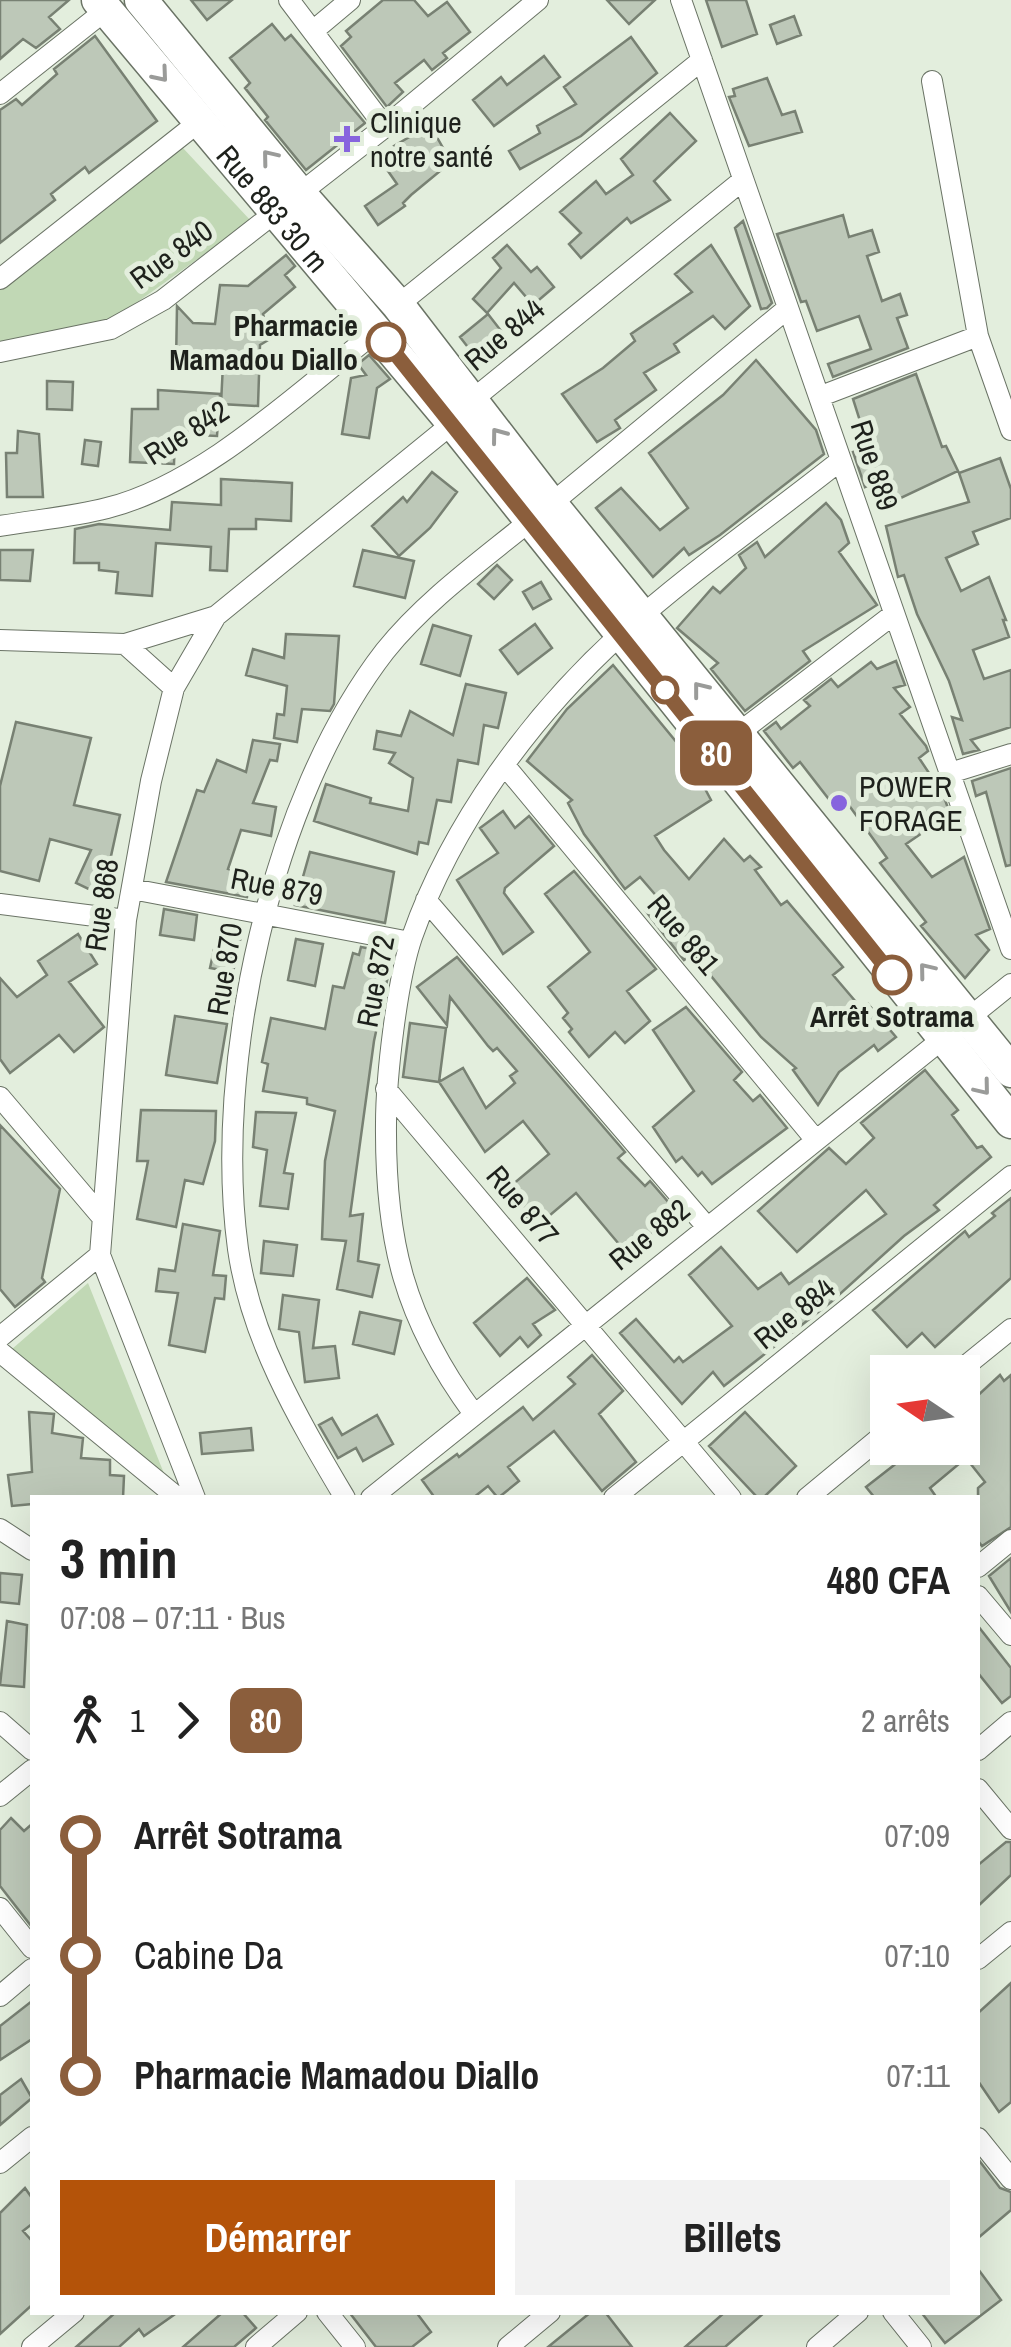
<!DOCTYPE html>
<html lang="fr">
<head>
<meta charset="utf-8">
<style>
	:root { --surface:#fff; --page:#f2f2f2; --text:#222; --muted:#767676; --accent:#b45309 }
	body { margin:0; font-family:"Archivo Narrow",sans-serif; background:var(--page); color:var(--text); height:100vh; display:flex; flex-direction:column; font-size:38px; white-space:nowrap }
	* { box-sizing:border-box; margin:0 }
	p { font-size:32px; color:var(--muted) }
	.icon { flex:none; width:55px; height:55px; fill:none; stroke:currentColor; stroke-width:2; stroke-linecap:round; stroke-linejoin:round }
	.map { position:relative; flex:1; overflow:hidden }
	.sheet { position:absolute; left:30px; top:1495px; width:950px; height:820px; display:flex; flex-direction:column; background:var(--surface); border-radius:0px; box-shadow:0 10px 40px #0002 }
	.sheet>* { flex:none }
	.badge { padding:0 20px; border-radius:15px; font-size:35px; line-height:65px }
	.needle { width:65px; rotate:283deg }
	.controls { position:absolute; left:870px; top:1355px; display:grid; gap:20px }
	.controls a { display:grid; place-items:center; width:110px; height:110px; border-radius:0px; background:var(--surface); box-shadow:0 10px 40px #0002; font-size:50px }
	.map>.badge { position:absolute; translate:-50% -50%; box-shadow:0 0 0 5px #fff }
	.legs { display:flex; align-items:center; gap:15px; height:110px; padding:0 30px; font-size:32px }
	.legs p { margin-inline-start:auto }
	.headline { display:flex; align-items:center; justify-content:space-between; height:170px; padding:0 30px }
	h1 { font-size:55px; font-weight:700; line-height:75px }
	.action { display:flex; gap:20px; margin-top:auto; padding:20px 30px }
	.action a { flex:1; height:115px; border-radius:0px; background:var(--accent); color:#fff; font-size:40px; font-weight:700; line-height:115px; text-align:center }
	.action a+a { background:var(--page); color:var(--text) }
	ul { padding:0 30px; list-style:none }
	li { display:flex; align-items:center; gap:35px; height:120px; font-size:38px }
	li i { display:grid; place-items:center; width:15px; height:100%; margin:0 12px; background:currentColor }
	li i::after { content:''; width:25px; height:25px; margin:-12px; border:8px solid; border-radius:50%; background:var(--surface) }
	li p { margin-inline-start:auto }
	li:first-child i { background:linear-gradient(#0000 50%,currentColor 0) }
	li:last-child i { background:linear-gradient(currentColor 50%,#0000 0) }
	.map>svg:first-child { display:block }
	.green { fill:#c1d8b5 }
	.building { fill:#bdc8b8; stroke:#788173; stroke-width:2.5 }
	.lines { fill:none; stroke-linecap:round; stroke-linejoin:round }
	.minor-casing { stroke:#6a7365; stroke-width:22 }
	.primary-casing { stroke:#6a7365; stroke-width:35 }
	.minor { stroke:#fff; stroke-width:20 }
	.primary { stroke:#fff; stroke-width:32 }
	.oneway { stroke:#9a9b99 }
	.line-1-casing { stroke:#fff; stroke-width:22 }
	.line-1 { stroke:#8b5e3c; stroke-width:15 }
	.poi-dot { fill:#8764de; stroke:#e3eedd; stroke-width:4 }
	.stop-1-dot { fill:#fff; stroke:#8b5e3c; stroke-width:5 }
	.labels { text-anchor:middle; dominant-baseline:central; stroke-width:10; stroke-linejoin:round; paint-order:stroke }
	.poi-label { font-size:30px; fill:#1e211c; stroke:#e3eedd; text-anchor:start }
	.street-label { font-size:30px; fill:#1e211c; stroke:#e3eedd }
	.stop-label { font-size:30px; font-weight:bold; fill:#1e211c; stroke:#e3eedd; text-anchor:end }
</style>
</head>
<body>
<div class="map">
<svg width="1011" height="2347" viewBox="0 0 1011 2347">
	<rect width="100%" height="100%" fill="#e3eedd"/>
	<path class="green" d="M182,147L251,221L115,318L0,346V289Z
		M88,1283L171,1491L4,1356Z"/>
	<path class="building" d="M0,0H69L49,17L60,29L36,48L23,39L0,59Z
		M191,0H232L207,20Z
		M383,0H414L428,16L447,2L470,32L443,53L447,58L432,70L424,60L395,83L403,92L387,107L341,46L351,37L346,31Z
		M607,0H655L629,24Z
		M706,0H746L757,34L722,47Z
		M794,16L801,35L777,44L770,25Z
		M272,24L285,40L291,35L365,123L306,170L265,120L268,117L245,88L250,83L230,58Z
		M95,36L157,121L89,173L85,167L51,194L55,200L0,243V110L16,99L22,105L57,74L54,69Z
		M631,37L657,73L581,136L520,169L509,151L540,133L537,126L576,104L564,87Z
		M544,56L560,77L494,126L473,100L501,77L507,85Z
		M767,78L782,115L795,111L802,132L749,146L729,97L735,96L733,89Z
		M670,113L696,141L654,181L670,200L631,223L627,218L581,258L569,244L581,233L560,212L596,181L606,194L633,175L621,159Z
		M430,125L451,162L411,195L403,203L405,206L378,225L365,206L397,184L381,161L396,150L394,146Z
		M843,215L849,237L872,230L879,252L867,256L882,301L900,294L907,315L897,318L908,348L833,377L828,364L871,349L859,316L817,331L806,301L801,302L777,234Z
		M743,221L772,303L767,308L761,309L735,228Z
		M507,245L531,272L537,267L554,287L533,305L514,283L487,313L473,299L501,268L493,258Z
		M711,245L750,306L725,329L713,316L674,344L679,352L644,373L656,390L615,420L620,428L597,442L562,394L603,368L635,341L631,334L692,292L675,274Z
		M286,255L295,266L285,275L295,287L263,314L266,325L262,328L270,339L260,345L258,406L221,404L223,364L176,363L177,306L193,323L215,324L220,285L248,286Z
		M488,314L505,336L477,359L460,337Z
		M369,355L390,379L377,388L369,438L342,434L351,378L366,375L358,364Z
		M756,360L816,430L824,454L720,535L689,555L684,548L653,577L596,508L621,488L660,530L688,508L649,453L723,395Z
		M916,374L942,447L946,446L958,471L886,505L879,481L865,487L853,452L868,446L853,399Z
		M47,381L73,382L72,410L47,409Z
		M158,390L220,394L217,436L175,434L174,464L130,462L132,409H158Z
		M18,431L39,434L43,497H7L6,453H17Z
		M85,440L101,442L98,466L82,464Z
		M1000,458L1011,489V518L973,532L978,544L946,558L961,591L989,577L1006,620H1003L1009,637L973,650L984,679L1011,670V727L971,740L979,750L963,754L952,717L962,720L949,681L917,614L904,575L898,577L886,526L969,502L959,473Z
		M432,472L457,492L430,528L399,556L372,526L403,497L407,502Z
		M221,479L292,483L291,521L256,519V529H229L227,571L210,570L211,547L156,543L152,596L116,593L118,572L99,570V563H74L75,529L99,524L170,530L172,502L221,505Z
		M826,503L841,520L849,543L839,552L877,605L803,651L810,661L745,711L711,669L718,663L677,628L713,587L720,593L746,568L739,555L757,542L765,557Z
		M0,550H33L30,581L0,580Z
		M363,550L414,561L405,598L354,586Z
		M497,565L512,580L494,599L478,584Z
		M541,582L551,599L533,609L523,592Z
		M535,624L552,648L518,674L500,650Z
		M433,625L471,636L460,676L421,664Z
		M286,634L339,636L334,704L330,711L302,709L297,742L274,738L277,714L284,715L287,686L246,675L253,649L284,658Z
		M896,661L905,685L894,688L910,707L900,714L926,746L928,751L919,758L943,794L950,814L906,844L932,877L964,857L990,929L976,935L989,950L965,978L921,926L926,922L880,863L887,858L848,804L838,811L800,762L793,768L764,731L776,722L781,729L810,706L804,700L831,679L838,687L871,662L877,669Z
		M613,665L687,755L711,800L655,836L664,850L689,879L724,839L744,861L750,856L761,867L755,870L781,905L787,901L843,967L833,975L862,1009L868,1004L896,1037L878,1051L874,1045L839,1072L818,1105L793,1070L796,1068L761,1037L693,954L684,960L665,936L645,910L659,899L640,877L625,889L584,834L568,803L572,800L527,761L567,709Z
		M466,684L506,693L498,728L484,725L478,764L458,760L451,802L437,800L428,844L419,842L417,854L314,821L326,784L371,798L370,803L408,811L413,778L389,763L395,753L374,749L377,731L401,736L410,711L453,735Z
		M16,722L91,738L74,805L120,815L111,856L95,892L76,883L91,850L50,839L39,881L0,871V786Z
		M253,740L280,744L277,761L270,760L253,803L276,807L271,836L241,830L228,869L252,876L247,897L166,882L197,790L204,792L217,760L246,772Z
		M1011,768V865L1006,866L986,792L976,796L972,781Z
		M503,811L515,828L529,816L554,846L505,888L504,893L533,932L503,954L457,880L498,853L480,828Z
		M310,852L394,872L385,923L295,905Z
		M574,871L656,969L627,991L650,1021L625,1043L615,1032L589,1057L569,1032L572,1029L563,1018L568,1013L548,987L590,952L545,894Z
		M164,909L197,915L194,940L160,935Z
		M218,931L241,936L233,972L210,968Z
		M78,934L97,964L69,982L104,1027L74,1052L59,1035L10,1073L0,1059V978L17,997L47,975L38,961Z
		M296,939L323,944L315,986L288,980Z
		M361,947L393,953L374,1041L350,1216L363,1214L358,1261L379,1265L372,1297L337,1289L346,1241L322,1239L325,1161L335,1111L307,1104V1098L263,1091L268,1064L262,1062L271,1018L325,1029L333,986L344,988L353,953L359,955Z
		M457,957L625,1152L618,1158L645,1186L650,1181L676,1211L629,1256L576,1193L536,1227L505,1191L549,1154L523,1121L485,1152L439,1082L463,1068L486,1108L515,1083L510,1076L517,1071L497,1048L493,1051L488,1046L450,997L447,1025L417,987Z
		M686,1007L742,1072L734,1080L753,1101L760,1095L787,1128L712,1184L702,1172L698,1176L682,1157L676,1162L653,1127L694,1091L653,1030Z
		M175,1016L227,1024L217,1083L166,1075Z
		M410,1023L446,1028L439,1082L403,1077Z
		M925,1070L958,1110L952,1115L977,1148L982,1146L991,1157L934,1205L939,1210L904,1236L831,1302L724,1386L713,1372L682,1404L620,1333L636,1319L674,1362L679,1357L683,1362L732,1326L689,1275L721,1247L758,1289L781,1273L789,1284L886,1214L866,1190L797,1252L758,1211L829,1148L846,1164L874,1138L861,1123Z
		M141,1110L216,1111L215,1141L203,1184L185,1180L176,1227L137,1219L148,1161H137Z
		M256,1112L296,1113L284,1173L293,1174L288,1209L260,1206L267,1150L253,1147Z
		M0,1125L60,1189L42,1278L45,1282L15,1307L0,1289Z
		M1011,1198V1278L935,1347L922,1333L907,1347L873,1310L965,1231L969,1237L995,1216L992,1213Z
		M183,1224L220,1231L213,1275L226,1276L224,1299L215,1298L205,1352L169,1345L178,1293L156,1291L159,1269L175,1271Z
		M264,1241L297,1245L293,1276L261,1273Z
		M527,1278L555,1310L533,1324L541,1335L528,1347L520,1337L500,1356L474,1323Z
		M283,1295L319,1300L313,1348L335,1346L339,1378L305,1382L299,1332L279,1329Z
		M360,1312L401,1321L394,1354L353,1344Z
		M592,1355L623,1391L599,1414L636,1462L602,1491L554,1431L508,1467L519,1481L498,1498L488,1486L473,1498H435L422,1480L457,1454L459,1457L523,1407L533,1420L575,1384L568,1377Z
		M1000,1375L1004,1381L1011,1375V1527L982,1546L978,1541V1488L985,1482L966,1458L930,1488L937,1498H875L866,1487L916,1448H962V1410Z
		M29,1412L54,1414L52,1433L83,1438L81,1458L110,1460V1475L124,1476L123,1498H32V1504L12,1506L8,1475L32,1472Z
		M745,1412L796,1466L763,1498H758L709,1446Z
		M377,1415L393,1444L363,1461L356,1448L338,1458L319,1425L332,1418L342,1435Z
		M251,1428L253,1450L202,1454L200,1433Z
		M1011,1558V1612L989,1576Z
		M0,1573L22,1575L19,1604L0,1602Z
		M7,1621L27,1625L24,1687L0,1685Z
		M978,1626L1011,1668V1696L1002,1703L978,1673Z
		M11,1818L24,1831L32,1824V1927L0,1886V1830Z
		M1006,1842H1011V1875L978,1906V1865Z
		M1011,1983V2102L999,2112L978,2081V2013Z
		M32,2001V2039L0,2060V2026Z
		M21,2079L32,2098L0,2125V2095Z
		M978,2159L1000,2188L1011,2192V2210L978,2238Z
		M25,2188L32,2198V2224L23,2231L32,2241V2305L0,2334V2213Z
		M978,2269L1001,2300L945,2343L921,2312H978Z
		M116,2312H178L144,2336L139,2329L119,2347H76Z
		M223,2312H242L256,2328L234,2347H183Z
		M349,2312H416L431,2332L412,2347H376Z
		M591,2312H605L632,2347H548Z
		M725,2312H765L725,2347H685Z"/>
	<g class="lines">
		<g class="minor-casing">
			<path id="minor" d="M289,0L385,127
				M681,0L1011,949
				M313,31L350,0
				M932,81L978,336L1011,430
				M0,94L106,10
				M0,279L200,121
				M398,305L702,60
				M0,352L111,329L163,300L385,127L538,0
				M821,396L978,336
				M551,504L788,308
				M0,526C35,520 72,517 107,508C204,484 299,391 377,331
				M0,640L125,644L216,616
				M125,644L174,688
				M736,735L894,614
				M506,767L815,1139
				M950,773L1011,754
				M132,889L410,942
				M426,900L707,1227
				M0,904L126,920
				M386,1089L731,1498
				M0,1097L101,1216
				M0,1337L100,1255
				M0,1352L178,1498
				M958,1372L1011,1329
				M474,1414C404,1319 385,1241 386,1124C386,1077 397,981 412,937C452,823 532,715 621,634C690,572 768,518 841,460
				M195,1498L100,1255L126,920L151,781L174,688L216,616L453,423L472,400L743,180
				M345,1498C299,1420 251,1340 238,1249C213,1065 271,798 385,651C426,600 481,561 531,520
				M371,1498L1011,984
				M614,1498L1011,1176
				M807,1498L888,1431
				M0,1529L32,1550
				M978,1567L1011,1540
				M978,1596L1011,1635
				M0,1722L32,1750
				M978,1750L1011,1722
				M978,1789L1011,1829
				M0,1796L32,1770
				M0,1908L32,1948
				M978,1959L1011,1932
				M0,1996L32,1969
				M978,2138L1011,2179
				M0,2163L32,2137
				M327,2312L355,2347
				M893,2312L921,2347
				M32,2347L74,2312
				M256,2347L297,2312
				M508,2347L550,2312
				M817,2347L858,2312"/>
		</g>
		<g class="primary-casing">
			<g id="primary">
				<path id="s1" d="M98,0L453,423L1011,1122"/>
				<path d="M141,0L300,194L398,305L551,504L1011,1071"/>
			</g>
		</g>
		<use href="#minor" class="minor"/>
		<use href="#primary" class="primary"/>
	</g>
	<defs><path id="oneway-chevron" d="M-2-3.5L2.5 0L-2 3.5" fill="none" stroke-width="1.6" stroke-linecap="round" stroke-linejoin="round" transform="scale(2.5)"/></defs>
	<g class="oneway">
		<use href="#oneway-chevron" transform="translate(161 75) rotate(50)"/>
		<use href="#oneway-chevron" transform="translate(269 157) rotate(-129)"/>
		<use href="#oneway-chevron" transform="translate(498 435) rotate(-127)"/>
		<use href="#oneway-chevron" transform="translate(700 689) rotate(-128)"/>
		<use href="#oneway-chevron" transform="translate(926 970) rotate(-129)"/>
		<use href="#oneway-chevron" transform="translate(983 1088) rotate(51)"/>
	</g>
	<g class="lines">
		<g class="line-1-casing">
			<path id="line-1" d="M386,342L892,975"/>
		</g>
		<use href="#line-1" class="line-1"/>
	</g>
	<g class="poi-dot">
		<path d="M342 124h10v10h10v10h-10v10h-10v-10h-10v-10h10z"/>
		<circle cx="839" cy="803" r="10"/>
	</g>
	<g class="stop-1-dot">
		<circle cx="386" cy="342" r="18"/>
		<circle cx="665" cy="690" r="12"/>
		<circle cx="892" cy="975" r="18"/>
	</g>
	<g class="labels">
		<g class="poi-label">
			<text x="370" y="122">Clinique<tspan x="370" dy="34">notre santé</tspan></text>
			<text x="859" y="786">POWER<tspan x="859" dy="34">FORAGE</tspan></text>
		</g>
		<g class="street-label">
			<text stroke="none"><textPath href="#s1" startOffset="272">Rue 883 30 m</textPath></text>
			<text transform="translate(171 254) rotate(-36)">Rue 840</text>
			<text transform="translate(504 334) rotate(-40)">Rue 844</text>
			<text transform="translate(186 432) rotate(-32)">Rue 842</text>
			<text transform="translate(875 465) rotate(72)">Rue 889</text>
			<text transform="translate(277 886) rotate(11)">Rue 879</text>
			<text transform="translate(101 905) rotate(-82)">Rue 868</text>
			<text transform="translate(684 934) rotate(50)">Rue 881</text>
			<text transform="translate(224 969) rotate(-81)">Rue 870</text>
			<text transform="translate(375 981) rotate(-79)">Rue 872</text>
			<text transform="translate(523 1205) rotate(50)">Rue 877</text>
			<text transform="translate(649 1234) rotate(-39)">Rue 882</text>
			<text transform="translate(794 1313) rotate(-39)">Rue 884</text>
		</g>
		<g class="stop-label">
			<text x="358" y="325">Pharmacie<tspan x="358" dy="34">Mamadou Diallo</tspan></text>
			<text x="892" y="1016" text-anchor="middle">Arrêt Sotrama</text>
		</g>
	</g>
</svg>
<div class="controls">
<a><svg class="needle" viewBox="-14 -14 28 28"><path d="M0-13l5 13h-10z" fill="#e53935"/><path d="M0 13l5-13h-10z" fill="#767676"/></svg></a>
</div>
<b class="badge" style="left:716px;top:753px;background:#8b5e3c;color:#fff">80</b>
<section class="sheet">
<div class="headline"><div><h1>3 min</h1><p>07:08 – 07:11 · Bus</p></div><b>480 CFA</b></div>
<div class="legs"><svg class="icon" aria-label="walk" viewBox="0 0 24 24"><circle cx="13" cy="4" r="2"/><path d="M13 8l-2 6 4 7M11 14l-3 7M7 12l3-4h3l4 4"/></svg>1<svg class="icon" aria-label="forward" viewBox="0 0 24 24"><path d="M9 5l7 7-7 7"/></svg><b class="badge" style="background:#8b5e3c;color:#fff">80</b><p>2 arrêts</p></div>
<ul>
<li><i style="color:#8b5e3c"></i><b>Arrêt Sotrama</b><p>07:09</p></li>
<li><i style="color:#8b5e3c"></i><span>Cabine Da</span><p>07:10</p></li>
<li><i style="color:#8b5e3c"></i><b>Pharmacie Mamadou Diallo</b><p>07:11</p></li>
</ul>
<div class="action"><a>Démarrer</a><a>Billets</a></div>
</section>
</div>
</body>
</html>
